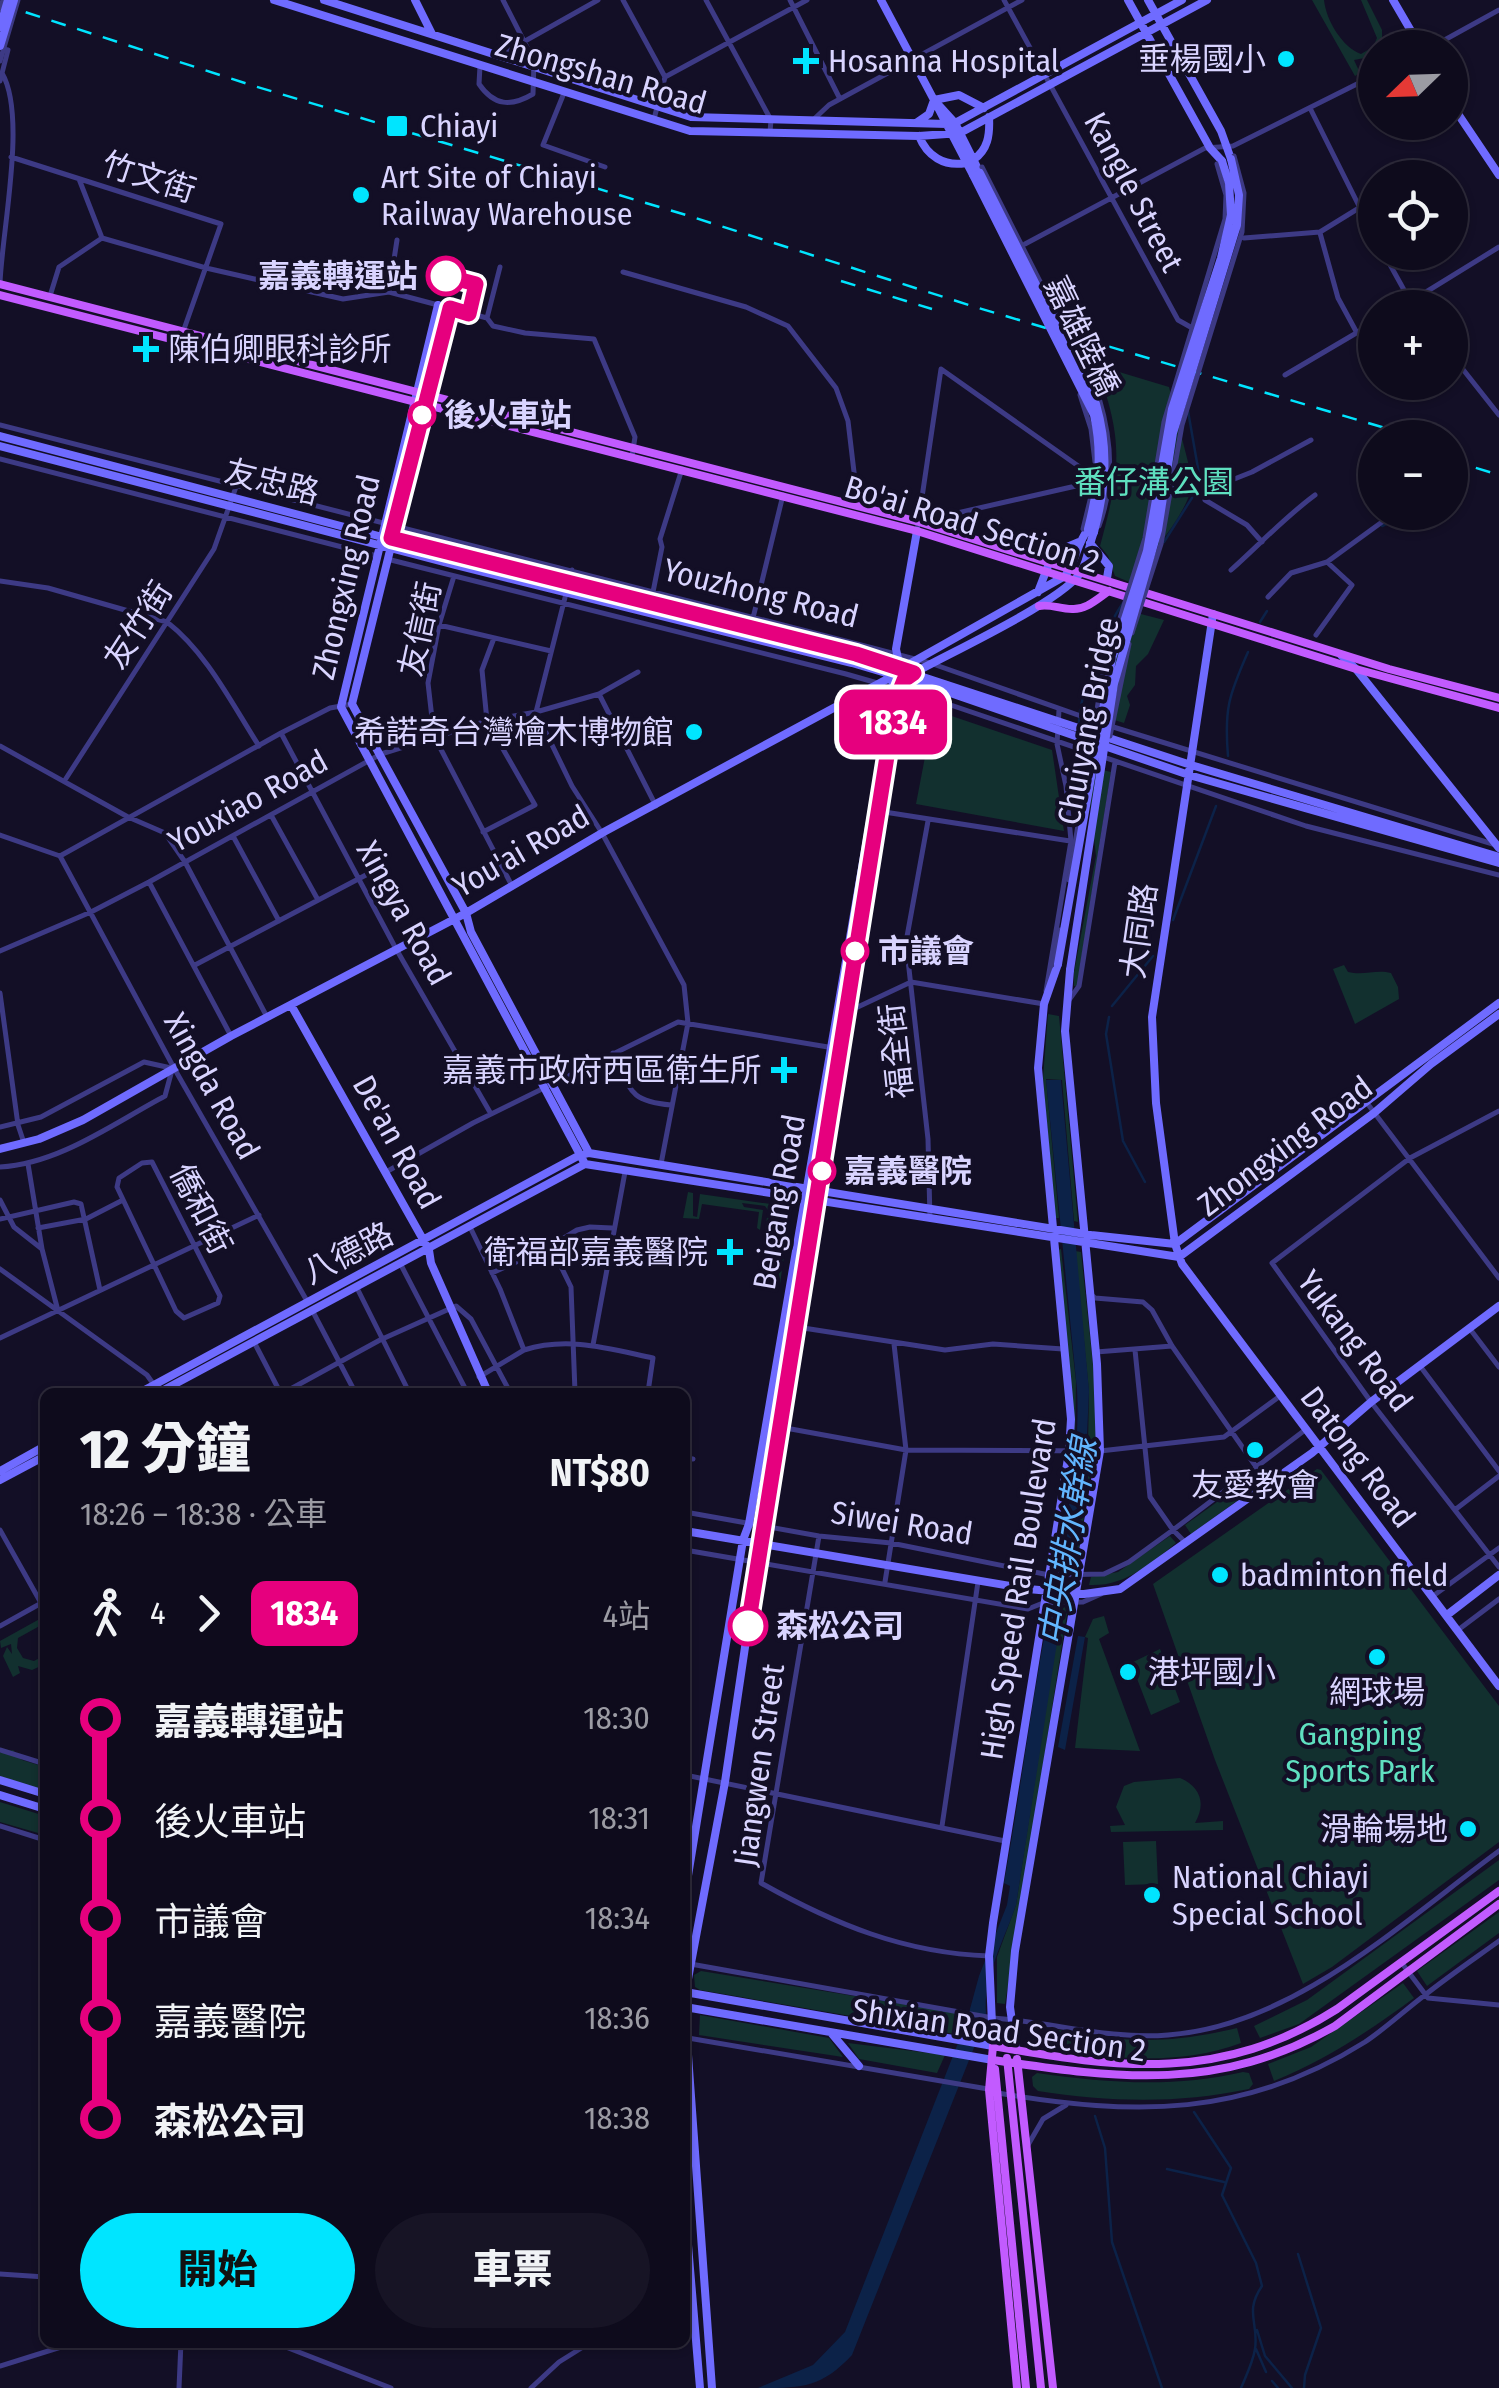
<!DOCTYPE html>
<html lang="zh-TW">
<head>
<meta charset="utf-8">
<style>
	:root { --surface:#0e0b1c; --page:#171425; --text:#f1f3f6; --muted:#9b9ba3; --line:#2e2b3b; --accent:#00e5ff }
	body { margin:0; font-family:"Fira Sans Condensed","Noto Sans TC",sans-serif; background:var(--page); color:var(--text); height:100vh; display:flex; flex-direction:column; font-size:38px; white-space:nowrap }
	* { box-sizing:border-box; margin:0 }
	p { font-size:32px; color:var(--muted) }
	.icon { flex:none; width:55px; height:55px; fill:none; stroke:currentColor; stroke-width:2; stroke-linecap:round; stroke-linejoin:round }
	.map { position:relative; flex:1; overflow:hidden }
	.drawer { position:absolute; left:40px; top:1388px; width:650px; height:960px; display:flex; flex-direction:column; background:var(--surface); border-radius:15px; box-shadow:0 2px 8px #0004,0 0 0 2px var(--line) }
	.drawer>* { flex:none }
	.badge { padding:0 20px; border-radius:15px; font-size:35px; line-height:65px }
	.needle { width:65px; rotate:247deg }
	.tools { position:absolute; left:1358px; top:30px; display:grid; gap:20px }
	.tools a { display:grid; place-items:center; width:110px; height:110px; border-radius:50%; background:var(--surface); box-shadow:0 2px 8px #0004,0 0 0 2px var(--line); font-size:50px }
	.map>.badge { position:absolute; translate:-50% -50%; box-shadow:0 0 0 5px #fff }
	.legs { display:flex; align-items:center; gap:15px; height:110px; padding:0 40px; font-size:32px }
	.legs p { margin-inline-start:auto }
	.overview { display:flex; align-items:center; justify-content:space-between; height:170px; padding:0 40px }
	h1 { font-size:55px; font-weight:800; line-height:75px }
	.button { display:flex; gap:20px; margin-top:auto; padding:20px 40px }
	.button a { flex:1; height:115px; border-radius:60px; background:var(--accent); color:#111; font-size:40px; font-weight:800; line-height:115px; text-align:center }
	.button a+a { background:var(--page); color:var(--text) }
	ul { padding:0 40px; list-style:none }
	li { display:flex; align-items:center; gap:35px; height:100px; font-size:38px }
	li i { display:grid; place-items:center; width:15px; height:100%; margin:0 12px; background:currentColor }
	li i::after { content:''; width:25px; height:25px; margin:-12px; border:8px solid; border-radius:50%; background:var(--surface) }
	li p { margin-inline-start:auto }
	li:first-child i { background:linear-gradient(#0000 50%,currentColor 0) }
	li:last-child i { background:linear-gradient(currentColor 50%,#0000 0) }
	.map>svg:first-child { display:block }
	.green { fill:#12302f }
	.water { fill:#0c2248 }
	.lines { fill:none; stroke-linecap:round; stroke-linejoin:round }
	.stream { stroke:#0c2248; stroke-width:2.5 }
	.street { stroke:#3d3a85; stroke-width:5 }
	.secondary { stroke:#6f6bff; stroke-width:8 }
	.primary { stroke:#c25bff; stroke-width:8 }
	.rail { stroke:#00e5ff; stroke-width:2.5; stroke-dasharray:15 12; stroke-linecap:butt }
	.street-bridge { stroke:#3d3a85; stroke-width:5 }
	.secondary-bridge { stroke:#6f6bff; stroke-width:8 }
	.line-1-casing { stroke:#fff; stroke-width:22 }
	.line-1 { stroke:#e6007e; stroke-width:15 }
	.poi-dot { fill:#00e5ff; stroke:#130f26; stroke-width:4 }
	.stop-1-dot { fill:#fff; stroke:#e6007e; stroke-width:5 }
	.labels { text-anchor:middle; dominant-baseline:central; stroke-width:8; stroke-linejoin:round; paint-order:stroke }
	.poi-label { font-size:32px; fill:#d9d4ff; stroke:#130f26; text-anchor:start }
	.street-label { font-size:32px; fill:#d9d4ff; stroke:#130f26 }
	.stop-label { font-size:32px; font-weight:bold; fill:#d9d4ff; stroke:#130f26; text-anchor:start }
	.park-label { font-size:32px; fill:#5fe0c0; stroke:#130f26 }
	.water-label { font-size:35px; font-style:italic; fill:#62b6ff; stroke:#130f26 }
</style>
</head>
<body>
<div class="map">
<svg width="1499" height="2388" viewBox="0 0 1499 2388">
	<rect width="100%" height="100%" fill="#130f26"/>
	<path class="green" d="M1312,0H1324C1326,20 1342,47 1361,54L1373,47L1377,38L1361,0H1367L1382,30V47L1375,48V56L1354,60L1360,73L1355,76Z
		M1096,365L1169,387L1189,466L1195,468C1194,510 1154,549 1129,582L1115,576L1108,556L1100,546C1121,468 1124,441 1096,365Z
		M1137,613L1164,620L1148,654L1136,666L1135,685L1127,696L1130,705L1124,723L1095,714L1103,676Z
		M934,710L1052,750L1064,831L916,804Z
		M1086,766L1111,772L1077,986H1074V972L1096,856Z
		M1344,965L1348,972C1364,976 1376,969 1391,973L1398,987L1399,999L1355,1024L1333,969Z
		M1048,1014L1059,1016L1078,1222L1074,1221L1062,1080L1046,1079L1059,1218H1055L1043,1078Z
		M688,1192L693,1193V1216L697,1217L700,1194L784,1206L790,1213L780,1284L772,1278L778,1279L787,1220L782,1218V1212L777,1211L776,1217L771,1216L769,1230L774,1231L770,1233L765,1231L768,1210L765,1206L742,1203L744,1207L763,1210L760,1230L757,1228L759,1212L702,1204L699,1219L683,1218Z
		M1061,1249L1076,1381L1075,1447L1058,1250Z
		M1075,1251L1081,1252L1097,1403L1096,1441L1094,1445L1088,1446L1089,1391Z
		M1087,1455H1093L1076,1571L1069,1570Z
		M1317,1469L1321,1470L1499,1706V1842L1332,1967L1303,1984L1215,1760L1153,1584Z
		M1253,1476L1259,1485L1191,1534L1185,1525Z
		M1170,1536L1176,1543C1151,1564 1124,1587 1089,1585L1091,1577L1118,1572Z
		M1068,1607L1005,2004L997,2003V1957L1016,1905L1061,1608Z
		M45,1616V1623L18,1638L17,1648L23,1658L34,1661L45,1655V1664L32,1670L18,1666L20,1673L13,1677L3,1656L7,1647L12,1654L11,1644L1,1648L0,1641Z
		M1104,1616L1109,1633L1099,1639L1140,1751L1075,1748L1088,1638L1085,1637L1093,1619Z
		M1160,1649L1180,1702L1151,1715L1131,1663Z
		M13,1750L22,1760L45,1767V1791L0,1776V1753Z
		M1180,1778C1201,1787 1206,1804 1195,1823L1223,1821V1830L1111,1832L1110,1826L1125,1825L1116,1807L1124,1786L1134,1782Z
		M0,1802L45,1816V1835L0,1822Z
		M1156,1841L1158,1884L1125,1885L1123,1842Z
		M1499,1860V1880L1299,2024L1260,2038L1254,2026L1307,2000Z
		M1499,1912V1933L1427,1986L1417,1971Z
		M701,1971L964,2014L955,2034L700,1990L695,1987L694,1975Z
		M1403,1983L1414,1998C1369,2031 1326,2060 1274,2081L1268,2064L1311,2047Z
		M700,2015L829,2038L843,2057L699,2035Z
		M1043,2027C1118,2042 1161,2046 1237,2028L1241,2043C1173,2068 1106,2057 1037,2048L1030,2045V2034Z
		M848,2043L945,2055L937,2073L859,2059Z
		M1243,2072L1249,2073L1253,2084L1249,2089C1177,2104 1110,2102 1038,2091L1033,2086L1032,2077L1037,2073C1107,2083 1174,2088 1243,2072Z"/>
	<path class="water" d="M1046,1080H1061L1089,1391L1086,1457L1016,1905C1003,1944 980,1981 987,2023L979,2035L852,2355C821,2388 802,2388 758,2388L813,2365L845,2332L967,2020L979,1976L1007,1905L1010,1886L1004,1883C1020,1795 1031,1705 1048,1617C1062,1541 1081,1466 1077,1389Z
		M1078,1636L1085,1637L1065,1750L1058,1747Z"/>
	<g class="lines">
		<path class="stream" d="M1450,479L1458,473
			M1382,526L1412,512
			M1164,542L1197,490L1199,474L1188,411
			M1260,622L1267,611
			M1079,725C1078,696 1106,627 1123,603
			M1079,738L1082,785
			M1228,756C1224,709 1229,695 1248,652
			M1173,920L1216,806
			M1112,1006L1153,956
			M1109,1017L1106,1034L1123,1141L1145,1182
			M1194,2112L1231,2168L1222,2195L1256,2263L1262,2286C1244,2312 1259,2323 1255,2349C1253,2362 1246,2376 1241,2388
			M1095,2116L1105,2148L1112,2242L1162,2388
			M1167,2169L1224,2182
			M1298,2254L1321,2328L1305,2375L1304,2388
			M1257,2330L1265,2356L1292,2388
			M1256,2349L1266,2372
			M1272,2381L1278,2388"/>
		<path class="street" d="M623,0L665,77
			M706,0L771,120L770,132
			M790,0L840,99
			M1004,0L1178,320L1194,329
			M1430,48L1499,10
			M500,55L598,0
			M480,66L479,84C494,106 511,107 533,94L534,61L503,0
			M665,77L807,0
			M0,81L8,50L3,49
			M564,93L543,145L605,167
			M1310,108L1375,238
			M654,119L665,77
			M813,120L829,105L1022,0
			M11,157L221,224L183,332
			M79,179L102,238L206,268L343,299L389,292L487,318L493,326L525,333L594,339L635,437L632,456
			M1320,233L1338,298L1357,333
			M1244,238L1320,232L1359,208
			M1025,244L1205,148L1233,146L1375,75
			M1383,252L1414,308
			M623,272L746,307L788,326L836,388L848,421L858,506
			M0,283C2,230 27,116 2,73
			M389,292L397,240
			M50,296L59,267L102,238
			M1400,308L1499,247
			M487,318L500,267
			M1450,353L1499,415
			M1285,375L1375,322
			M0,425L861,645L930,663L1095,721
			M0,459L377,556
			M1209,489L1252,472L1311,440
			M1205,500L1247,525L1262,542
			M917,531L941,369L1091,475L1089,483L922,521
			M387,559L846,674L933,699L1306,826L1499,875
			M572,570L536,712L572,786L602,833L684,985L688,1023L661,1164
			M1231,570C1259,545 1285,517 1315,495
			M454,576L439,625L428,683L434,736L511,884
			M0,581L48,588L167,622C207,653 232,704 259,746
			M653,592L662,547L660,539L682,469
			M1268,597L1291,573L1327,562L1382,522
			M753,618L783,495
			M439,625L551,651
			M1316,635L1352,585L1327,562
			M599,694L656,806
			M1110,726L1496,845
			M281,733L395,947L491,1114
			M0,746L128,817L165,833L185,862L267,1017
			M65,780L214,549L236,487
			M878,811L1070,841
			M271,815L318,900
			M928,821L906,942L928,1139L930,1219
			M483,832L535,805L487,721L482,670L494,638
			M0,835L60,856L174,1068L307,1301
			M233,836L279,921
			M60,856L281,733L330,708L352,704
			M149,882L231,1036
			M0,951L91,912L149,882L381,754L487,721L536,712L599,694L638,672
			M195,965L383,866
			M1046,991L1071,841L1066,786L1057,744L1059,710
			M0,993L18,1125L24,1143
			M1069,1000L1079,986L1115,762
			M845,1013L911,982L1044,1004
			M613,1053C631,1089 627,1101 671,1105
			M1367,1103L1499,1278
			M1499,1111L1410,1158L1272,1263L1371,1402L1499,1567
			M0,1127L41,1117L144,1062L171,1068
			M152,1162L220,1296L218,1303L184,1318L176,1311L117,1187L119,1178L142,1163Z
			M28,1164L42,1249
			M0,1167C59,1164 114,1123 165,1096L172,1070
			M386,1172L473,1123L678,1022L834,1048
			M0,1200L14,1227L42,1249L57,1307
			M0,1219L74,1202L81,1204L100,1290
			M470,1227L500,1289L524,1350C568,1336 610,1349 653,1358L648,1392
			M38,1228L86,1219L121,1201
			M551,1246L571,1287L575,1392
			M401,1265L467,1392
			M0,1269L147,1375L159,1392
			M492,1273L551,1246L577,1230L590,1227L612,1228
			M357,1288L409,1392
			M1089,1293L1095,1298L1143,1302L1152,1310L1172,1346L1268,1484
			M312,1310L355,1392
			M784,1325L945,1350L993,1344L1063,1349
			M1470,1329L1499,1367
			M0,1338L259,1215
			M254,1342L280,1392
			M593,1345L625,1172
			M1135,1350L1150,1497L1173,1530L1186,1543
			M1096,1352L1172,1346
			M1420,1366L1499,1471
			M479,1377L524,1350
			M285,1392L380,1340L456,1306L471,1319L510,1392
			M780,1427L906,1450L1100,1451L1224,1437L1280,1396
			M685,1458L693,1459
			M1456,1509L1499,1476
			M685,1512L819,1536L891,1543L1049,1575L1104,1574L1129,1562L1173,1530L1305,1430
			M0,1530L41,1603
			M819,1536L761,1883C834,1924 904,1953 989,1956
			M685,1550L1028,1609L1043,1603L1083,1602L1101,1594
			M885,1582L906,1450L894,1344
			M1433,1596L1499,1548
			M0,1626L45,1601
			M1458,1630L1499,1599
			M0,1750L45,1764
			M685,1775L1005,1841
			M0,1826L45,1840
			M942,1826L978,1582
			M1401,1962L1428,1998L1499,2005
			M685,1963L993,2018C1051,2022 1110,2040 1168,2035C1293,2026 1401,1923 1499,1851
			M688,2038L988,2089
			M998,2093C1135,2116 1244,2118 1365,2042C1386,2028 1405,2010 1425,1995C1449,1976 1474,1959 1499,1941
			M1028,2145L1043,2119L1066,2105
			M0,2274L45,2277
			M273,2342L391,2388
			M0,2366L77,2342
			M179,2388L181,2342
			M531,2388L559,2362L591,2342"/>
		<path class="secondary" d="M274,0L690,131L919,136L960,133L1207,0
			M324,0L691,117L947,124L955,123L1182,0
			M415,0L432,34
			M881,0L934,100L955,123L980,173
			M1128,0L1210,148L1222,161
			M1148,0L1221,131L1231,159
			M1393,0L1421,48
			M934,100L959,95L984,108
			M1450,102L1499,175
			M916,123L929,114L934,100L973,175
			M919,136C927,156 944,167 966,163
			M973,160C988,150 990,135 989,117
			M438,305L341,707L585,1164L1179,1257L1374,1113L1431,1064L1499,1014
			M450,308L352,704L466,913L471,932L589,1153
			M0,436L458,557L856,655L1191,765L1499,857
			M0,446L455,565L852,663L930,686L1189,775L1499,863
			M1090,543L1109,566L1107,578
			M1038,592L1053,553L1079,542
			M1213,614L1152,1017L1156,1103L1175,1244L1182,1264L1499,1686
			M1341,655L1356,669L1499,848
			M900,668L896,649L917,531
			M902,668L1065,576C1076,561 1077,544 1088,529
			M291,1005L429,1250L431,1263L488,1392
			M0,1149L39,1139L83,1120L231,1036L466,913L602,833L891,677
			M141,1392L578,1156L589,1153L1091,1235L1175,1244L1499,1003
			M160,1392L585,1164
			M0,1471L45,1446
			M0,1480L45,1456
			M685,1531L1028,1589L1084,1594L1120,1589L1312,1453L1371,1402L1499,1306
			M1447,1615L1499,1575
			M0,1780L45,1794
			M0,1795L45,1809
			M685,1894L743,1540L749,1524L893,688L892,677
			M685,1992L993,2046L989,1956L993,1923L1069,1452L1071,1419L1038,1068L1044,1004L1058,964
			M685,1995L725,1782L763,1526L896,700L904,680L914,673C947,654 1068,599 1082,570C1088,559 1089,544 1094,532
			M685,2007L993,2060
			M685,2013L712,2388
			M832,2034L859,2066
			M1016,2050L1010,2007L1015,1951L1100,1451L1097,1364L1065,1031L1070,970
			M685,2209L700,2388"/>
		<path class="primary" d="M0,284L919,522L1389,669L1499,698
			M0,295L917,531L1356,669L1499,708
			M1039,606C1052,604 1059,609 1072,609C1086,610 1097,599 1109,591
			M1007,2058L1041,2388
			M1017,2059L1053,2388
			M993,2060C1120,2079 1219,2092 1335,2026L1499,1904
			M995,2069L1026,2388
			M1017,2388L989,2090L993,2046C1120,2069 1222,2082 1337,2009L1499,1891"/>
		<path class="rail" d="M0,4L254,86L686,215L975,307L1419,438
			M841,281L932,309
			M1450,460L1499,475"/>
		<path class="street-bridge" d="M0,9L3,0
			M0,61L18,0
			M982,167L1099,398C1112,441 1115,483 1099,526
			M1080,395L1091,429L1095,462
			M1083,529L1093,488
			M1132,633L1161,544L1182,425L1242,232L1244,193L1234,156
			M1110,736L1129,644
			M1069,880L1103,673L1145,538L1164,422L1225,219L1226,195L1217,164
			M1052,965L1060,930"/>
		<path class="secondary-bridge" d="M0,27L8,0
			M0,46L14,0
			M980,173L1096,404C1109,449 1106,487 1094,532
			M973,175L1094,415C1103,455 1098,490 1088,529
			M1058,964L1112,659L1147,551L1172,409L1221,258L1231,215L1229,183L1222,161
			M1070,970L1114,684L1158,530L1173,433L1237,225L1239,195L1231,159"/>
	</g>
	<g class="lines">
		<g class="line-1-casing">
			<path id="line-1" d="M446,276L476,284L469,314L450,308L391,538L856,654L914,673L904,680L896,700L748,1626"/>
		</g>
		<use href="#line-1" class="line-1"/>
	</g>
	<g class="poi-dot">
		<circle cx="1286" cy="59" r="10"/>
		<path d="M801 46h10v10h10v10h-10v10h-10v-10h-10v-10h10z"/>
		<rect x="385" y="114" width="24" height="24" rx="5"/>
		<circle cx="361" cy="195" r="10"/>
		<path d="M141 334h10v10h10v10h-10v10h-10v-10h-10v-10h10z"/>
		<circle cx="694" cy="732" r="10"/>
		<path d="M779 1055h10v10h10v10h-10v10h-10v-10h-10v-10h10z"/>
		<path d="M725 1237h10v10h10v10h-10v10h-10v-10h-10v-10h10z"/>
		<circle cx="1255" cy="1450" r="10"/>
		<circle cx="1220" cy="1575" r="10"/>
		<circle cx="1377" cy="1657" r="10"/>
		<circle cx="1128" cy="1672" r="10"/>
		<circle cx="1468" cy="1829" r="10"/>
		<circle cx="1152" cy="1895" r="10"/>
	</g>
	<g class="stop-1-dot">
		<circle cx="446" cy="276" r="18"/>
		<circle cx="422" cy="415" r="12"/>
		<circle cx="855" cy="951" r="12"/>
		<circle cx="822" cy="1171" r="12"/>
		<circle cx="748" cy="1626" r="18"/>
	</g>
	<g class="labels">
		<g class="poi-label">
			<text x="1266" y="59" text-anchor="end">垂楊國小</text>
			<text x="828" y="61">Hosanna Hospital</text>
			<text x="420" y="126">Chiayi</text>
			<text x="381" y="177">Art Site of Chiayi<tspan x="381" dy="37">Railway Warehouse</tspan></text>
			<text x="168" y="349">陳伯卿眼科診所</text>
			<text x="674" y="732" text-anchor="end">希諾奇台灣檜木博物館</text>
			<text x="762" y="1070" text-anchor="end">嘉義市政府西區衛生所</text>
			<text x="708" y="1252" text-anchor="end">衛福部嘉義醫院</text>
			<text x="1255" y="1485" text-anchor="middle">友愛教會</text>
			<text x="1240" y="1575">badminton field</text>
			<text x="1148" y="1672">港坪國小</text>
			<text x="1377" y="1692" text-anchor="middle">網球場</text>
			<text x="1448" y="1829" text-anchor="end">滑輪場地</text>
			<text x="1172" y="1877">National Chiayi<tspan x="1172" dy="37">Special School</tspan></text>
		</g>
		<g class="street-label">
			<text transform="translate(601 74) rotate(16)">Zhongshan Road</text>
			<text transform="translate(149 177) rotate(18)">竹文街</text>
			<text transform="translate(1134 192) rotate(62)">Kangle Street</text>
			<text transform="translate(1082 336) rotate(64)">嘉雄陸橋</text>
			<text transform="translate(272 482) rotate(14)">友忠路</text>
			<text transform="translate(972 524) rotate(17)">Bo'ai Road Section 2</text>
			<text transform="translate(346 577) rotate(-77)">Zhongxing Road</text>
			<text transform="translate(761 593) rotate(14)">Youzhong Road</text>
			<text transform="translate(138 625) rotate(-57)">友竹街</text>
			<text transform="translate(420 629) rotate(-78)">友信街</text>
			<text transform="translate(1088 721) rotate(-79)">Chuiyang Bridge</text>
			<text transform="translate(248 801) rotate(-29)">Youxiao Road</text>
			<text transform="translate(521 851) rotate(-30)">You'ai Road</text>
			<text transform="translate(404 913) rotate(61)">Xingya Road</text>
			<text transform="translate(1139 931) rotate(-82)">大同路</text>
			<text transform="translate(896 1051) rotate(-96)">福全街</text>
			<text transform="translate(212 1086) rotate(61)">Xingda Road</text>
			<text transform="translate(397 1142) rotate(61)">De'an Road</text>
			<text transform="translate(1285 1146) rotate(-37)">Zhongxing Road</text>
			<text transform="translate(779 1202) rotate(-80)">Beigang Road</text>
			<text transform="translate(201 1209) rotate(63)">僑和街</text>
			<text transform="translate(348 1253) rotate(-27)">八德路</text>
			<text transform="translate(1355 1341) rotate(53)">Yukang Road</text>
			<text transform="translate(1358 1457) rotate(53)">Datong Road</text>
			<text transform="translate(902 1523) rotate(9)">Siwei Road</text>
			<text transform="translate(1018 1589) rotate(-81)">High Speed Rail Boulevard</text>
			<text transform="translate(759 1765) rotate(-82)">Jiangwen Street</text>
			<text transform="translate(999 2030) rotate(8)">Shixian Road Section 2</text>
		</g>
		<g class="stop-label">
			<text x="418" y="276" text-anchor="end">嘉義轉運站</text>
			<text x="444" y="415">後火車站</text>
			<text x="878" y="951">市議會</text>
			<text x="844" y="1171">嘉義醫院</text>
			<text x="776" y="1626">森松公司</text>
		</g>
		<g class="park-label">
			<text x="1154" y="482">番仔溝公園</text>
			<text x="1360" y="1734">Gangping<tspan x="1360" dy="37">Sports Park</tspan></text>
		</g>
		<g class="water-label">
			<text transform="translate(1068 1542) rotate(-81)">中央排水幹線</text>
		</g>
	</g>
</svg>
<div class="tools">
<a><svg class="needle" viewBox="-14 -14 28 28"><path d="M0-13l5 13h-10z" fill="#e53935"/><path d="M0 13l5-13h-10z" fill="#9b9ba3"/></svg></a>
<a><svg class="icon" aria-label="locate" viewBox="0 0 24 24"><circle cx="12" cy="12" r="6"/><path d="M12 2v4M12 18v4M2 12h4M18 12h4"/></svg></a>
<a>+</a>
<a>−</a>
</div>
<b class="badge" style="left:893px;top:722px;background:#e6007e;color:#fff">1834</b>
<section class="drawer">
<div class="overview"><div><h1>12 分鐘</h1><p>18:26 – 18:38 · 公車</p></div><b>NT$80</b></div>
<div class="legs"><svg class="icon" aria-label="walk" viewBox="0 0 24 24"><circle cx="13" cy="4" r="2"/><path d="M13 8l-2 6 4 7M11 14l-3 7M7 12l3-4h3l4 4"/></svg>4<svg class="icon" aria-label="forward" viewBox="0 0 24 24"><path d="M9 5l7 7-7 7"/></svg><b class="badge" style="background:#e6007e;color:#fff">1834</b><p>4站</p></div>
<ul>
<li><i style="color:#e6007e"></i><b>嘉義轉運站</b><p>18:30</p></li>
<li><i style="color:#e6007e"></i><span>後火車站</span><p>18:31</p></li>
<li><i style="color:#e6007e"></i><span>市議會</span><p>18:34</p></li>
<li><i style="color:#e6007e"></i><span>嘉義醫院</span><p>18:36</p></li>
<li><i style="color:#e6007e"></i><b>森松公司</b><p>18:38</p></li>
</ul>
<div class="button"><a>開始</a><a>車票</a></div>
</section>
</div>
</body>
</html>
